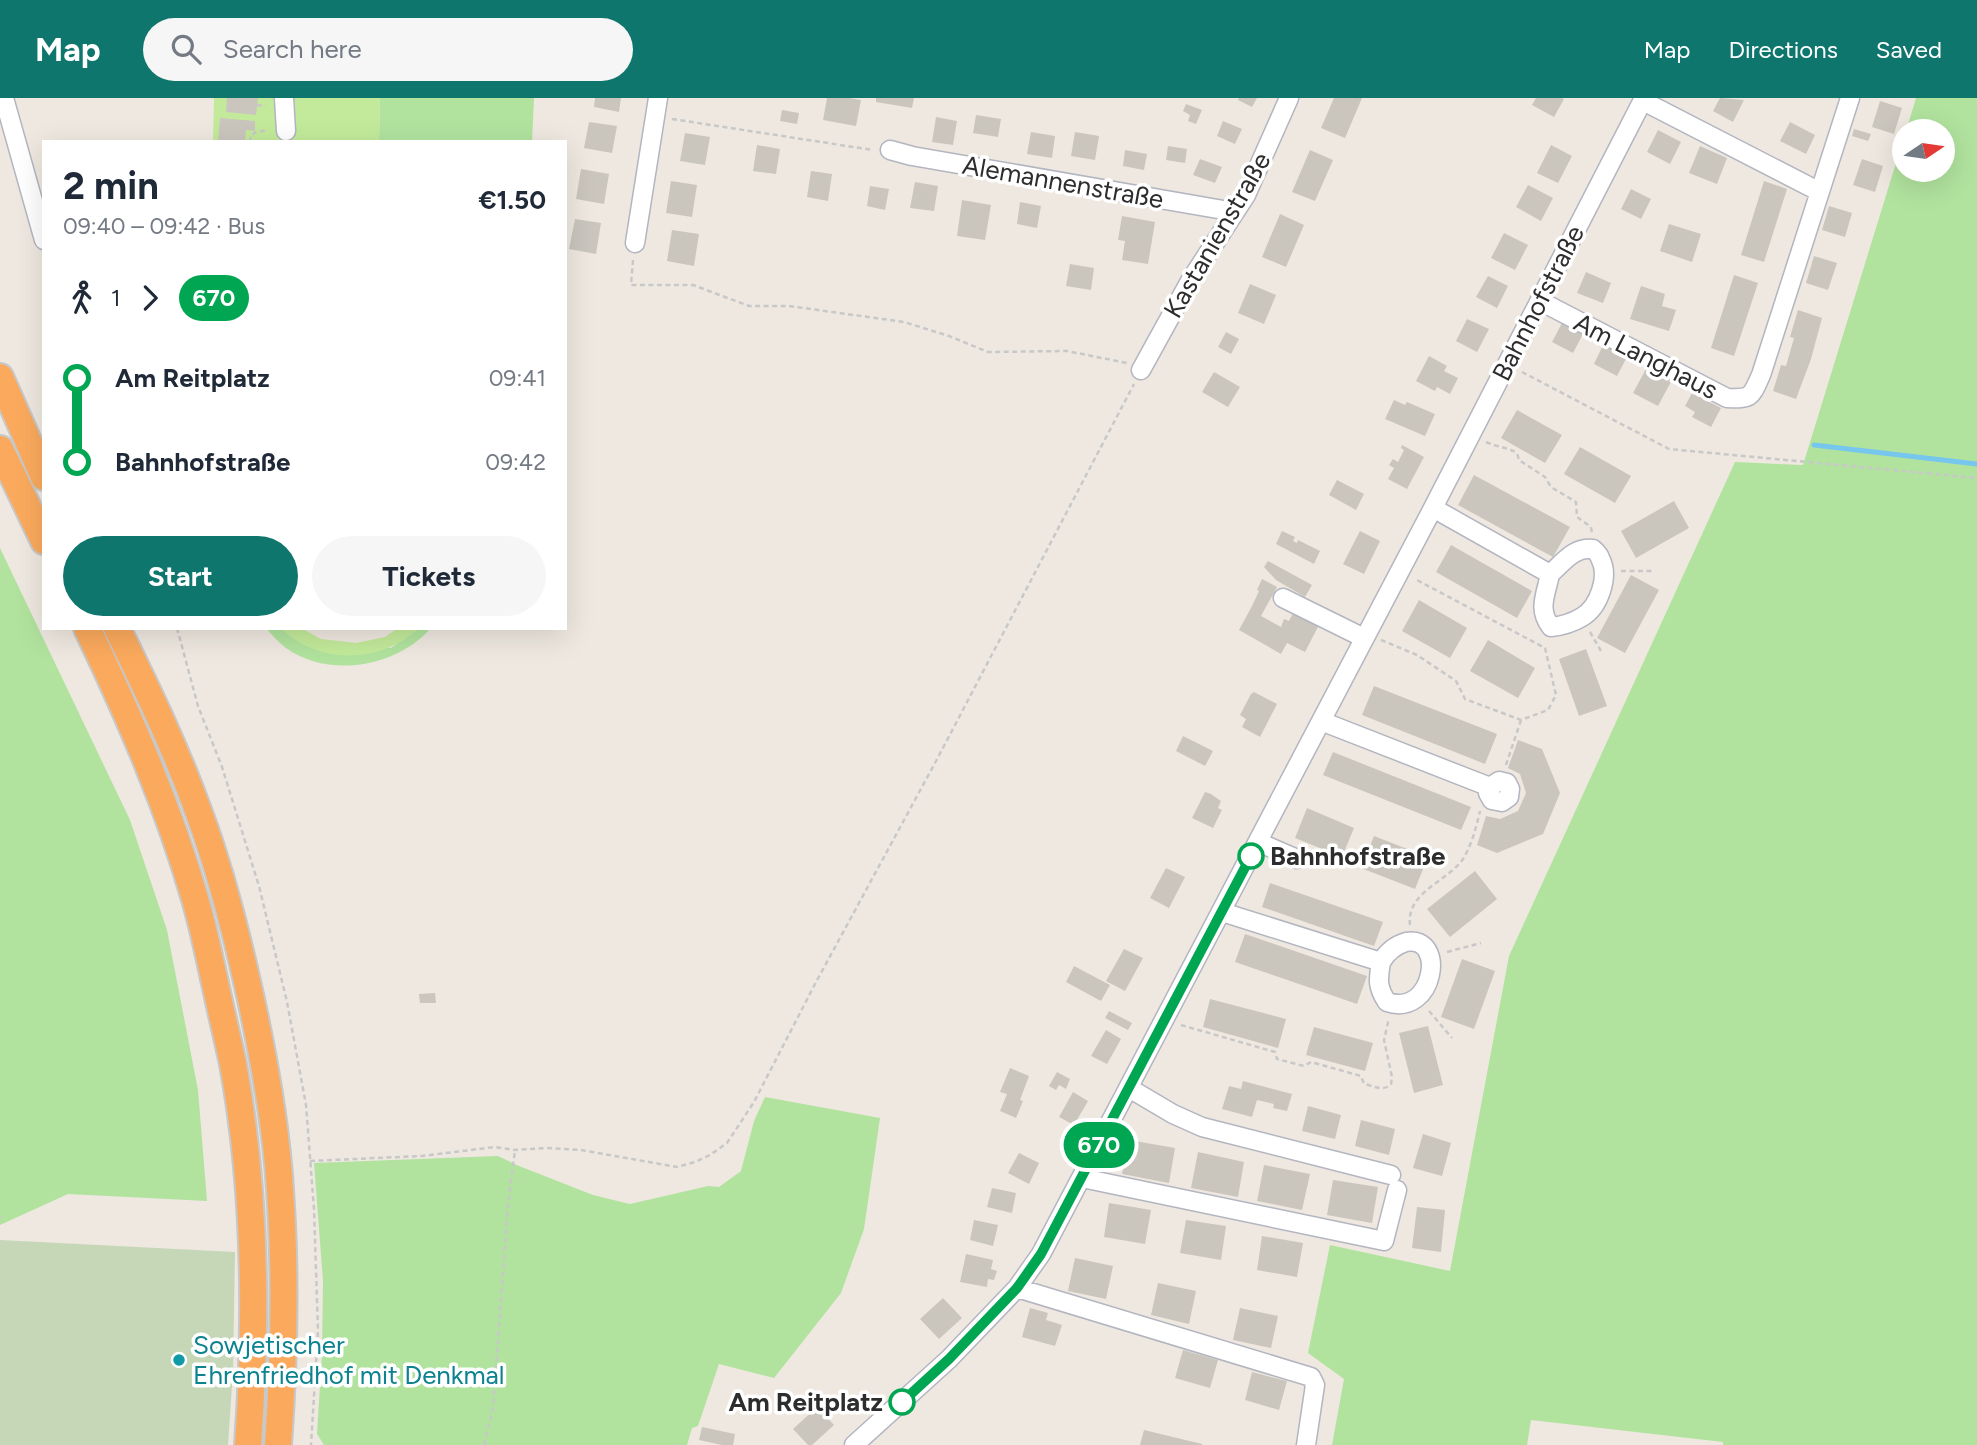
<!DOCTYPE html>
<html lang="en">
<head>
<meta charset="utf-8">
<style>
	:root { --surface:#fff; --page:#f6f6f7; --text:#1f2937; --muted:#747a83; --accent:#0f766e }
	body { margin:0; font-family:Figtree,sans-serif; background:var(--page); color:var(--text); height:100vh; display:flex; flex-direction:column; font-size:26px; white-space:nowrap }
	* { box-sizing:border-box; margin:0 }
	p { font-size:23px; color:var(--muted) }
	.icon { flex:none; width:38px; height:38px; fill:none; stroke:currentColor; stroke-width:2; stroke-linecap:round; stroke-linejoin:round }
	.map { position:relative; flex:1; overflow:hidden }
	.panel { position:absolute; left:42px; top:42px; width:525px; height:490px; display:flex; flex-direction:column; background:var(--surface); border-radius:0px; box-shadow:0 7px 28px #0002 }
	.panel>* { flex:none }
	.badge { padding:0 14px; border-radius:23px; font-size:24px; line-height:46px }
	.needle { width:46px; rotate:77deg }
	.fabs { position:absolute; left:1892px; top:21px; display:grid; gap:14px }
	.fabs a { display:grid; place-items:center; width:63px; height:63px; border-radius:50%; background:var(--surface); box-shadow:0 7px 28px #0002; font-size:35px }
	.map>.badge { position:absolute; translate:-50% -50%; box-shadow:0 0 0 4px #fff }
	.legs { display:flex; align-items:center; gap:10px; height:77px; padding:0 21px; font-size:23px }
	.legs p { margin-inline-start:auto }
	.overview { display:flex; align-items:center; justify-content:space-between; height:119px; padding:0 21px }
	h1 { font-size:38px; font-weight:700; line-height:52px }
	.action { display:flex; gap:14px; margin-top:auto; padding:14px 21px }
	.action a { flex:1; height:80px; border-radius:42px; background:var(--accent); color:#fff; font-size:28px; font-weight:700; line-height:80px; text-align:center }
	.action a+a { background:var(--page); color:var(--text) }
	ul { padding:0 21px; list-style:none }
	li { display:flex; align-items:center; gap:24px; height:84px; font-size:26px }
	li i { display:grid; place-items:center; width:10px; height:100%; margin:0 9px; background:currentColor }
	li i::after { content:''; width:18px; height:18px; margin:-9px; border:5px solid; border-radius:50%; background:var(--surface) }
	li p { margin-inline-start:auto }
	li:first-child i { background:linear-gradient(#0000 50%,currentColor 0) }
	li:last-child i { background:linear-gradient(currentColor 50%,#0000 0) }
	header { display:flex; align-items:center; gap:42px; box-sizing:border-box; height:98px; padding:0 35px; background:var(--accent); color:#fff }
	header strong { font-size:33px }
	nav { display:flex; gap:38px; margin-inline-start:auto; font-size:24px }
	.search { width:490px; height:63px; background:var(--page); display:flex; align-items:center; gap:18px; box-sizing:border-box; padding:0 24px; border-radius:38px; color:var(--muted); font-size:26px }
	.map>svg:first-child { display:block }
	.green { fill:#b1e39e }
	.cemetery { fill:#c5d7b7 }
	.pitch { fill:#c3ea9a }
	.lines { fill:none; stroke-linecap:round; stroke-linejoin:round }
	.stream { stroke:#76c6ed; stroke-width:5 }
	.building { fill:#cac6be }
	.minor-casing { stroke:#b3b5c0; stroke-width:21 }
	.highway-casing { stroke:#c8c8c8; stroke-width:30 }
	.path { stroke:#c8c8c8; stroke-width:2.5; stroke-dasharray:5 3.5; stroke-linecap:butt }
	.minor { stroke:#fff; stroke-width:18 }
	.highway { stroke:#fbaa5d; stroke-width:26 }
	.line-1-casing { stroke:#fff; stroke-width:16 }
	.line-1 { stroke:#00a651; stroke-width:10 }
	.stop-1-dot { fill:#fff; stroke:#00a651; stroke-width:3.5 }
	.culture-dot { fill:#0f9aa8; stroke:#fff; stroke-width:2.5 }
	.labels { text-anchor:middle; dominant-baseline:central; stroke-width:7; stroke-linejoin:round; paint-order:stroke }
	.street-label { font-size:26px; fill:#2d2d2d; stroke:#fff }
	.stop-label { font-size:26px; font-weight:bold; fill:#2d2d2d; stroke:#fff; text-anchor:start }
	.culture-label { font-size:26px; fill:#0d838f; stroke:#fff; text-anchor:start }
</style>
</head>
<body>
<header>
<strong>Map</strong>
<div class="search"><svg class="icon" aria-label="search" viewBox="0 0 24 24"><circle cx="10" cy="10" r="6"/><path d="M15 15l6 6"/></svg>Search here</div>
<nav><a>Map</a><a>Directions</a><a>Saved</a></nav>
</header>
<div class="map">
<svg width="1977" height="1347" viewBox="0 0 1977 1347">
	<rect width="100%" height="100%" fill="#eee8e0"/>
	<path class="green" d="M380,0H534L532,44L379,43Z
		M1916,0H1977V1347H1723V1344L1531,1322L1527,1347H1332L1344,1281L1308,1255L1330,1147L1450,1173L1509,858L1735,364L1803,367L1904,39V72H1942V33H1906Z
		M0,450L130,722L167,832L198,992L207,1103L68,1096L0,1127Z
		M266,530H281L303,546L391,550L419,530H431C397,569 329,581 286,550C278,544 272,537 266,530Z
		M765,999L880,1020L864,1131L841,1195L774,1280L719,1266L698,1328L692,1330L687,1347H324L317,1336L322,1255L323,1183L314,1065L498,1058L519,1068L593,1097L630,1106L708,1088L719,1089L741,1073L754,1023Z"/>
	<path class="cemetery" d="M0,1142L235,1154L233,1273L228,1347H0Z"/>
	<path class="pitch" d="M214,0H380L379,43L384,44H213Z
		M281,530H301L321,541L356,545L385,539L398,530H419C381,566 318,567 281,530Z"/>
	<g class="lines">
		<path class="stream" d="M1814,347L1977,366"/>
	</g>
	<path class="building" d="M227,0H258L256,17L226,14Z
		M595,0H621L619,14L594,9Z
		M827,0H849L861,2L856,28L823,22Z
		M876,0H914L912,10L876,4Z
		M1239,0H1257L1252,9L1238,2Z
		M1334,0H1362L1345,40L1321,30Z
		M1536,0H1561L1564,1L1554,19L1532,7Z
		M1720,0L1744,2L1733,24L1713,13Z
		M1880,3L1902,10L1894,36L1872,29Z
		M1186,6L1202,12L1196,26L1188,23L1190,17L1183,13Z
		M782,12L799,15L797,26L780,23Z
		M976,17L1001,21L998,39L973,35Z
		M936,19L957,23L953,47L932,44Z
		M220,20L255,23V33L246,32L245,44H218Z
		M1223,23L1242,31L1235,46L1217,38Z
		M589,24L617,28L612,55L584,50Z
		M1790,24L1815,37L1806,56L1780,43Z
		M1854,31L1871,36L1868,43L1852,38Z
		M1658,32L1681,44L1670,66L1647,54Z
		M1031,34L1055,38L1052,60L1027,56Z
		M1075,34L1099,38L1095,62L1071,58Z
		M685,35L710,39L705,67L680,63Z
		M757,47L780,51L776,76L753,73Z
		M1551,47L1572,58L1558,85L1537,75Z
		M1168,48L1187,51L1185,65L1166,62Z
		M1700,48L1727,60L1717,86L1689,75Z
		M1125,52L1147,56L1144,72L1123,68Z
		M1310,52L1333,62L1315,103L1292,94Z
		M1200,61L1222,69L1215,85L1193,77Z
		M1862,61L1883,68L1875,94L1853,87Z
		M581,71L609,76L604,106L576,101Z
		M811,73L832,76L828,103L807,99Z
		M671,83L697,87L692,119L666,115Z
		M1764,83L1787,91L1764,164L1741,157Z
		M915,84L938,88L934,113L910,110Z
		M1528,87L1553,100L1541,123L1516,109Z
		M870,88L889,91L885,112L867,108Z
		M1631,91L1651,101L1641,121L1621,111Z
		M962,102L991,107L985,142L957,138Z
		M1020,104L1041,108L1037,130L1017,126Z
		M1829,108L1852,115L1845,139L1822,132Z
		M1280,116L1304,127L1286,169L1262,159Z
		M1122,118L1155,124L1148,166L1122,162L1125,143L1118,142Z
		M575,121L601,125L596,156L569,151Z
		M1669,126L1701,136L1692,164L1660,153Z
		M672,132L699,136L694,168L667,163Z
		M1504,135L1528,147L1515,172L1491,160Z
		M1814,158L1837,165L1828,192L1806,185Z
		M1070,166L1094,170L1091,192L1066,188Z
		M1586,174L1611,185L1603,205L1577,195Z
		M1734,177L1758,185L1734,258L1711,250Z
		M1488,178L1508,188L1497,210L1476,199Z
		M1250,186L1276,197L1264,226L1238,215Z
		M1641,188L1665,196L1662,208L1676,212L1669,233L1630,221Z
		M1798,212L1822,220L1811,261L1796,301L1773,293L1781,267L1786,268L1794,240L1790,239Z
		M1467,221L1489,231L1477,254L1456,243Z
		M1562,225L1583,236L1573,255L1552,244Z
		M1226,234L1239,241L1231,256L1218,249Z
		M1603,247L1627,259L1617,278L1594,266Z
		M1429,258L1447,268L1444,273L1458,280L1450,296L1437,289L1435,293L1416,283Z
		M1647,269L1672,282L1658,308L1633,295Z
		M1214,274L1240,289L1228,309L1202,294Z
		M1692,295L1721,310L1711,329L1692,319L1695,314L1685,308Z
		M1394,302L1405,307L1407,304L1435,316L1425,338L1385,321Z
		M1517,312L1562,337L1545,365L1501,340Z
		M1402,347L1424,359L1407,391L1388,381L1394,370L1389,367L1393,361L1398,364L1404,352L1401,350Z
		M1580,349L1631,378L1615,405L1564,376Z
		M1474,377L1570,429L1553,459L1458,407Z
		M1337,382L1364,396L1356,412L1329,397Z
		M1674,403L1689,430L1636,460L1621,433Z
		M1282,433L1295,439L1293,443L1297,445L1298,442L1320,453L1314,466L1276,446Z
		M1360,433L1380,443L1364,476L1343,466Z
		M1451,447L1532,493L1517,520L1436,474Z
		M1268,463L1312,487L1305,499L1276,482L1264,469Z
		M1631,477L1659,492L1625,555L1597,540Z
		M1262,481L1277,489L1261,518L1281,529L1284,521L1289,523L1295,511L1320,525L1305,554L1287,545L1281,556L1239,532L1252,508L1259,493L1257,492Z
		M1419,502L1467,530L1450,560L1402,533Z
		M1488,542L1535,570L1518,600L1470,573Z
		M1586,551L1607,608L1579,618L1559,561Z
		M1374,588L1497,636L1485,666L1362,617Z
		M1254,594L1277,606L1260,639L1242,629L1246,621L1240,617L1251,596Z
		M1183,638L1213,653L1205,668L1176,653Z
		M1518,642L1542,651L1560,695L1543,736L1497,755L1477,747L1486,718L1500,721L1518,713L1526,695L1520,676L1508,670Z
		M1333,654L1471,709L1461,732L1323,677Z
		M1205,694L1211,696L1221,703L1218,710L1222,712L1213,730L1192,720Z
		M1307,710L1354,730L1342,759L1295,740Z
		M1374,738L1428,759L1415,791L1361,770Z
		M1166,770L1185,779L1169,810L1150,800Z
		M1475,773L1497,801L1450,839L1427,811Z
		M1270,785L1383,824L1374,848L1262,809Z
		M1245,836L1367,878L1357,906L1235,864Z
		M1124,851L1143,860L1125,893L1106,883Z
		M1462,861L1495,873L1474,931L1441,919Z
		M1074,868L1110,887L1101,903L1066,884Z
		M435,895L436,905H420L419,896Z
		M1210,901L1286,921L1278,950L1203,929Z
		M1109,913L1132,925L1128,932L1105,920Z
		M1428,928L1443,987L1414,995L1399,935Z
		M1314,929L1373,945L1365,973L1306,957Z
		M1106,932L1121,941L1107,966L1091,958Z
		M1010,970L1029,978L1020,1002L1023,1003L1016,1020L1000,1013L1007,996L1000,994Z
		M1057,974L1070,981L1066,991L1059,987L1056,992L1049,988Z
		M1243,983L1292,996L1287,1013L1273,1010L1274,1006L1257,1002L1252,1019L1222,1011L1229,988L1241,991Z
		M1073,994L1088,1003L1074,1027L1059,1019Z
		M1308,1008L1341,1017L1335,1041L1302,1033Z
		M1361,1022L1395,1031L1389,1057L1355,1048Z
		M1423,1036L1451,1045L1442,1078L1413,1070Z
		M1129,1042L1175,1050L1169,1085L1122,1076Z
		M1198,1054L1244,1064L1238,1099L1191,1090Z
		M1019,1055L1039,1065L1029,1086L1008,1075Z
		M1264,1067L1310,1076L1302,1112L1257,1103Z
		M1333,1082L1378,1089L1372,1125L1327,1117Z
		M992,1090L1016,1095L1012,1115L987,1109Z
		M1109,1105L1151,1112L1145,1146L1104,1139Z
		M1417,1109L1445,1112L1441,1154L1412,1150Z
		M974,1122L998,1127L993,1148L970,1142Z
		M1186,1122L1226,1128L1221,1162L1180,1155Z
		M1262,1138L1303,1145L1297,1179L1257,1172Z
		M966,1156L993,1162L991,1171L997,1173L994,1182L988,1181L987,1189L960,1184Z
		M1075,1160L1113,1168L1106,1201L1068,1193Z
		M1158,1185L1196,1193L1189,1226L1151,1217Z
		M943,1200L962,1220L939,1241L920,1221Z
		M1030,1210L1048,1215L1046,1222L1062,1227L1055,1248L1022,1239Z
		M1240,1210L1278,1218L1271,1250L1233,1242Z
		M1183,1252L1218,1262L1210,1290L1175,1280Z
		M1252,1274L1287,1283L1279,1312L1245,1302Z
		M817,1309L834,1327L812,1347H808L793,1331Z
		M702,1329L735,1336L733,1347H722L699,1342Z
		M1144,1332L1202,1346V1347H1140Z"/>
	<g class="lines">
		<g class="minor-casing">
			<path id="minor" d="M4,0L44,142
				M284,0L286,33
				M1643,3L1820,94
				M890,52L912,58L1235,114
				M635,145L658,0
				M1540,203L1727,300C1752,301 1751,299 1761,277L1850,0
				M1141,272L1190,183L1246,97L1289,0
				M1433,410L1550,476C1546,497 1537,511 1551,529C1562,528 1572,525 1582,519C1599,509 1610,478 1600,460C1599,456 1596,454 1593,451C1573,449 1564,464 1550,476
				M1283,500L1364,540
				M1321,623L1490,689L1488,695L1492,702L1502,704L1509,699L1510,691L1507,685L1499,683L1490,689
				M1258,744L1297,761
				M1222,814L1381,864C1378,882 1377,889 1387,904C1435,920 1447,836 1406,844C1396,847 1387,854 1381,864
				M1129,990L1173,1016L1202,1029L1391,1077
				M1082,1080L1384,1143L1397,1092
				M1017,1190L1311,1279L1315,1287L1306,1347
				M854,1347L949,1261L1017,1190L1041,1156L1433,410L1644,0"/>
		</g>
		<g class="highway-casing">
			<path id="highway" d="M0,279L44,379
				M0,351L44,443
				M87,530C129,618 168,707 195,801C204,831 210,863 217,894C222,918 228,942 233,966C256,1091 257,1221 248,1347
				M117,530C147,591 176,651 199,715C220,771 235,830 248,888C263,955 276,1024 280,1092C286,1177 284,1263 278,1347"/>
		</g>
		<path class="path" d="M257,7L266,8
			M672,21L873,52
			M245,44H247
			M250,44L251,37L258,33H268
			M633,162L631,187H693L749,208H789L904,224L949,238L988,254L1067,253L1127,265
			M1522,274L1669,351L1977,380
			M1486,344C1497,349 1507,349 1517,355L1519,362L1545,379L1551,389L1576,404L1577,419L1591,429L1592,435
			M1621,473H1655
			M177,530L198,608L222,669L259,788L287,904L306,1007L314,1111L318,1233L311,1347
			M1590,534L1601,553
			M1381,542L1417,557L1456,583L1465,601L1521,622L1548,612L1556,597L1545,550L1415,481
			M1506,667L1521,622
			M1410,827C1406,794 1447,784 1463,761C1472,746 1476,730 1480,713
			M1447,854L1481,845
			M1429,913L1452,940
			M1181,927L1275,954L1277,961L1304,968L1311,964L1361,978L1364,986C1374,988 1383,994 1391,986L1392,979L1384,942L1389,920
			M310,1063L422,1058L495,1049L515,1052L549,1050L581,1052L677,1069L695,1064L710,1057L727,1045L754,1004L815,886L935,665L1134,286
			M0,1119L1,1120
			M484,1347L493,1311L508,1107L515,1052"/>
		<use href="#minor" class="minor"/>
		<use href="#highway" class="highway"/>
	</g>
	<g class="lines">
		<g class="line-1-casing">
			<path id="line-1" d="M902,1304L949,1261L1017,1190L1041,1156L1251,758"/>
		</g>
		<use href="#line-1" class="line-1"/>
	</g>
	<g class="stop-1-dot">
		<circle cx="1251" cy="758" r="12"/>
		<circle cx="902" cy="1304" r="12"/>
	</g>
	<circle class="culture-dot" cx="179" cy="1262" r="7"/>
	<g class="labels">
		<g class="street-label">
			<text transform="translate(1063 84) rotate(10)">Alemannenstraße</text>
			<text transform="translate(1217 137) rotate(-60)">Kastanienstraße</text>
			<text transform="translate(1538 205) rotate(-63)">Bahnhofstraße</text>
			<text transform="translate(1646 258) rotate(27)">Am Langhaus</text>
		</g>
		<g class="stop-label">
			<text x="1270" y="758">Bahnhofstraße</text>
			<text x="883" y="1304" text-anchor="end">Am Reitplatz</text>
		</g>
		<g class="culture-label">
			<text x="193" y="1247">Sowjetischer<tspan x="193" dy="30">Ehrenfriedhof mit Denkmal</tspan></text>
		</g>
	</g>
</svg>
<div class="fabs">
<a><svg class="needle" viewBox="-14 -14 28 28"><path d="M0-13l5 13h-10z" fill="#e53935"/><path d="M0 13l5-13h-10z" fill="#747a83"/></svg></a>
</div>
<b class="badge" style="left:1099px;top:1047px;background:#00a651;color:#fff">670</b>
<section class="panel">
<div class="overview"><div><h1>2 min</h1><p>09:40 – 09:42 · Bus</p></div><b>€1.50</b></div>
<div class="legs"><svg class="icon" aria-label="walk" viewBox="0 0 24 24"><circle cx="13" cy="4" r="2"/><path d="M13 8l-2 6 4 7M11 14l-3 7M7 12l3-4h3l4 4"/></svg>1<svg class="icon" aria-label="forward" viewBox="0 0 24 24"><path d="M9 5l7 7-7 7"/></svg><b class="badge" style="background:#00a651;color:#fff">670</b></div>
<ul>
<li><i style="color:#00a651"></i><b>Am Reitplatz</b><p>09:41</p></li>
<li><i style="color:#00a651"></i><b>Bahnhofstraße</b><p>09:42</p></li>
</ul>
<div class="action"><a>Start</a><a>Tickets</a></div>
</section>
</div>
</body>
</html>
